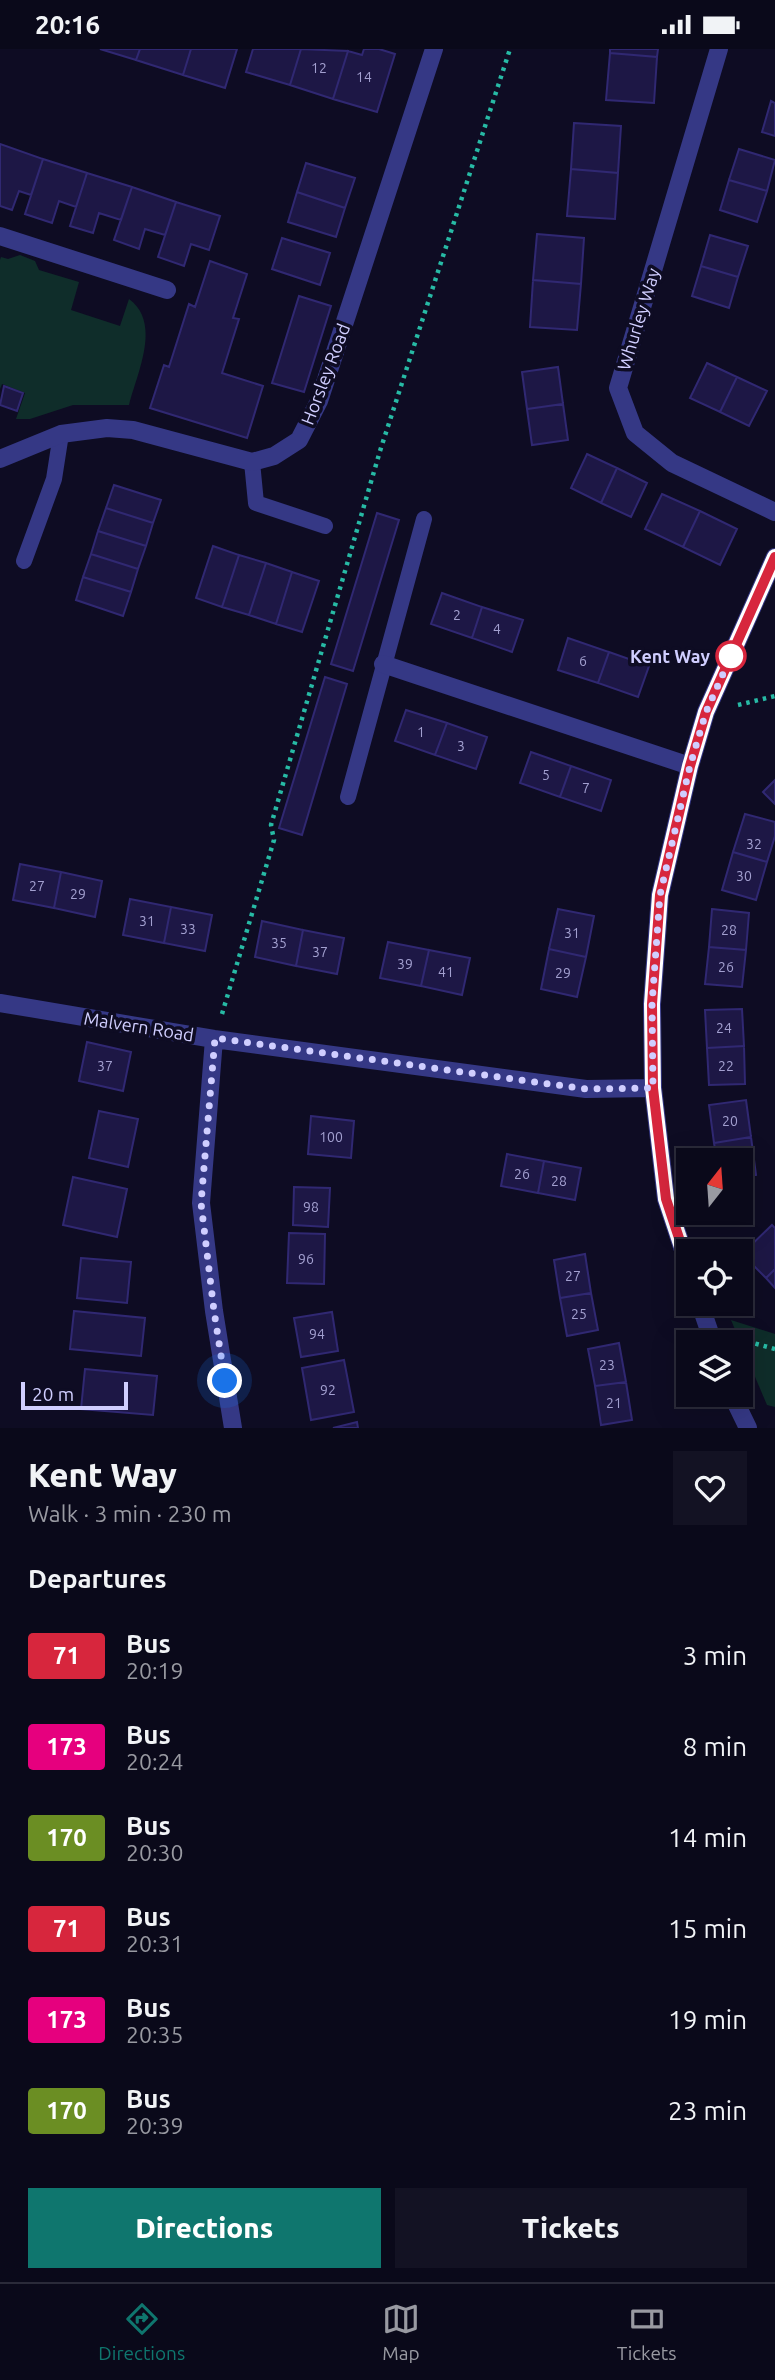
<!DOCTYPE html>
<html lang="en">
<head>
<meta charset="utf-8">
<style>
	:root { --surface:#0a091a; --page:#131223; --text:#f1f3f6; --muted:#999aa2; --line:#2a2a39; --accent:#0f766e }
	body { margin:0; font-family:Ubuntu,sans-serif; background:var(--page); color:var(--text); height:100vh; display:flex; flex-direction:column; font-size:26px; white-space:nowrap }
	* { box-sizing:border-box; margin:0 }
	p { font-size:23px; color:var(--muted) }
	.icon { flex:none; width:38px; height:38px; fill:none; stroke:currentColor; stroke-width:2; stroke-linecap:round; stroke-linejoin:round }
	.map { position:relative; height:1379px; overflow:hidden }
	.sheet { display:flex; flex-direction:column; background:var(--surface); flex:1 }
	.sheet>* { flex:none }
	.badge { padding:0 14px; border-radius:5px; font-size:24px; line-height:46px }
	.needle { width:46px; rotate:17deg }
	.tools { position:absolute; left:676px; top:1099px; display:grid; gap:14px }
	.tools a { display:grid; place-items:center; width:77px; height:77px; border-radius:0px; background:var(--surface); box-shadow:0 7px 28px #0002,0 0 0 2px var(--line); font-size:35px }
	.scale { position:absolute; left:21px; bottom:18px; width:107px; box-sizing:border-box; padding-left:7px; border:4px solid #d0ceff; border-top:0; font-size:19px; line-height:24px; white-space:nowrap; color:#d0ceff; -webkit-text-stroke:5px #0e0c23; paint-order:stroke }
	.you { position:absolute; width:35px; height:35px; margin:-18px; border:5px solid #fff; border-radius:50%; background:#1a73e8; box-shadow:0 0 0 10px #1a73e833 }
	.map>.badge { position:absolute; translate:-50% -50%; box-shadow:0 0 0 4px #fff }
	h2 { padding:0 28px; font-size:26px; line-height:63px }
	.round { display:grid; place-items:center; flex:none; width:74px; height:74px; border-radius:0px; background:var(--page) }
	.overview { display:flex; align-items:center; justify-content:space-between; height:119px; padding:0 28px }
	h1 { font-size:33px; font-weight:800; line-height:52px }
	.button { display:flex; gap:14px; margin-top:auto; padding:14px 28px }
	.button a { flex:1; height:80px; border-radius:0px; background:var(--accent); color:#fff; font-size:28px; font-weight:800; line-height:80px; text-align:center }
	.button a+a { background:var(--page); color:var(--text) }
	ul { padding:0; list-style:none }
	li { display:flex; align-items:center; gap:21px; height:91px; padding:0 28px }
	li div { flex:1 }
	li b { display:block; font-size:26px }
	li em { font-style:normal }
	li .badge { min-width:77px; font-weight:700; text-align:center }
	.status { display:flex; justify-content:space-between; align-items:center; height:49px; padding:0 35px; background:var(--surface); direction:ltr }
	.status svg { height:19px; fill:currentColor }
	.tab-bar { display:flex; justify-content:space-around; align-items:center; height:98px; border-top:2px solid var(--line); background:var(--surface); font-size:19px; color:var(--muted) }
	.tab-bar a { display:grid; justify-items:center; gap:4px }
	.tab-bar .active { color:var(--accent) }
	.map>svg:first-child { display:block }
	.green { fill:#0f2d2a }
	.building { fill:#1d1745; stroke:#302872; stroke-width:2 }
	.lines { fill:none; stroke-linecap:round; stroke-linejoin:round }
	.path { stroke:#27baa5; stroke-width:4.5; stroke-dasharray:3.5 5; stroke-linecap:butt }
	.lane { stroke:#353885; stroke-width:16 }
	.street { stroke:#353885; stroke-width:18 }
	.line-casing { stroke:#fff; stroke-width:16 }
	.line { stroke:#d7263d; stroke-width:10 }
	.walk { stroke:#d0ceff; stroke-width:7; stroke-dasharray:0 12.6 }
	.stop-dot { fill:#fff; stroke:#d7263d; stroke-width:3.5 }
	.labels { text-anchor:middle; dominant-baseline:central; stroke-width:7; stroke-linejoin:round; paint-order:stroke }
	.number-label { font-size:14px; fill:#a3a0d0 }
	.street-label { font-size:18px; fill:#d0ceff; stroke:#0e0c23 }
	.stop-label { font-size:18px; font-weight:bold; fill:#d0ceff; stroke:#0e0c23; text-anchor:end }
</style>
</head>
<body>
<div class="status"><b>20:16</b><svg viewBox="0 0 49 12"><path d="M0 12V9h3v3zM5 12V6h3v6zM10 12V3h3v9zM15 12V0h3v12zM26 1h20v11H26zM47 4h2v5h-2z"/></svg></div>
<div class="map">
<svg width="775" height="1379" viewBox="0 0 775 1379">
	<rect width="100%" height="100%" fill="#0e0c23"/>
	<path class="green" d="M20,206L35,212L39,221L79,233L71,261L120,277L129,250C162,274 137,324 129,356H73L30,370H16L25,344L2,335L0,340V211L1,208L8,210Z
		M731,1271L775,1285V1358L767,1356Z"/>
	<path class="building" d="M100,0H140L136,11Z
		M140,0H191L183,26L136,11Z
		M191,0H237L225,39L183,26Z
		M253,0H301L290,36L246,23Z
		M301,0L348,2L333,50L290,36Z
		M364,0H379L395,5L377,63L333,50L348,2L362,6Z
		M610,0H658L657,8L610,4Z
		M610,4L657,8L654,54L606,51Z
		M771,52L775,54V87L762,83Z
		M574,74L621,77L618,124L571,120Z
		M0,95L43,110L31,146L19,142L12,161L0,157Z
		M739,100L775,111L767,142L729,131Z
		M43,110L87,124L76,158L59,152L52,174L25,165Z
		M306,114L355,129L345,159L297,143Z
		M571,120L618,124L615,170L567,167Z
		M87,124L132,138L121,171L99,164L93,184L70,177Z
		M729,131L767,142L757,173L720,161Z
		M132,138L176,153L165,186L145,180L139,200L114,191Z
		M297,143L345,159L336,188L288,173Z
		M176,153L220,167L209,201L191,195L184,217L158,208Z
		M537,185L584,189L581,235L533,231Z
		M710,186L748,197L738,228L701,217Z
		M282,189L330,204L320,236L272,220Z
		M210,212L247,225L233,269L239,270L222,324L263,337L247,389L150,359L164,316L169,318L189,255L195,258Z
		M701,217L738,228L729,259L692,247Z
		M533,231L581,235L577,281L530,278Z
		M299,247L331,257L304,343L272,334Z
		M707,314L737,328L720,363L690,349Z
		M558,318L563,355L527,360L522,323Z
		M737,328L767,342L749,377L720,363Z
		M4,337L23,344L17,362L0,356Z
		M563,355L568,391L532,396L527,360Z
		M587,405L617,419L601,454L571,439Z
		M617,419L647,434L631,468L601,454Z
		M114,436L161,451L153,474L106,459Z
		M662,445L700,462L683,498L645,480Z
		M106,459L153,474L146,497L98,482Z
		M700,462L737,480L720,516L683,498Z
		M377,464L399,471L353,622L331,615Z
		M98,482L146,497L138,520L91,505Z
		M213,497L239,506L222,558L196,549Z
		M91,505L138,520L131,543L83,528Z
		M239,506L266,514L249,566L222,558Z
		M266,514L292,523L276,575L249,566Z
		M292,523L319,532L302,583L276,575Z
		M83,528L131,543L123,567L76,551Z
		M442,544L482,558L472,589L431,575Z
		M482,558L523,571L512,603L472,589Z
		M568,589L609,603L598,634L558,621Z
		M609,603L649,617L638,648L598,634Z
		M325,628L347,635L302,786L279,779Z
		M406,661L447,674L435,706L395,692Z
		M447,674L487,688L476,720L435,706Z
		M531,703L571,717L560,748L520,734Z
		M571,717L611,731L601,762L560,748Z
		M775,731V755L763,743Z
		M745,765L775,773V787L767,813L733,803Z
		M733,803L767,813L756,851L722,841Z
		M20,815L61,823L54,859L13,851Z
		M61,823L102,832L95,868L54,859Z
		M130,850L171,858L164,894L123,886Z
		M171,858L212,866L205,902L164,894Z
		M558,860L594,867L586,908L549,900Z
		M712,860L749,864L746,901L709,898Z
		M262,872L303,881L296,917L255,908Z
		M303,881L344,889L337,925L296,917Z
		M388,893L429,901L421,937L380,929Z
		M709,898L746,901L742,938L705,935Z
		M549,900L586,908L577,948L541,940Z
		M429,901L470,909L462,946L421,937Z
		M742,960L744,997L707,999L705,961Z
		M87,993L131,1003L123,1042L79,1032Z
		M744,997L745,1035L709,1036L707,999Z
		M746,1051L751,1088L714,1094L709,1056Z
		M99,1062L138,1070L128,1118L89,1109Z
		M311,1067L354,1072L351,1109L308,1105Z
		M751,1088L756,1126L740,1128V1111H717L714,1094Z
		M507,1105L544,1112L538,1144L501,1137Z
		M544,1112L581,1119L575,1151L538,1144Z
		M73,1128L127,1140L117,1188L63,1176Z
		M294,1138L330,1139L328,1178L293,1176Z
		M772,1176L775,1179V1220L766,1229L742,1205Z
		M289,1184L325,1185L324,1235L287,1234Z
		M585,1205L591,1244L560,1249L554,1211Z
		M81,1209L131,1213L127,1254L77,1249Z
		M775,1220V1239L766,1229Z
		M591,1244L598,1281L567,1287L560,1249Z
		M74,1262L145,1269L141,1307L70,1300Z
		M332,1263L338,1302L301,1308L294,1269Z
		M619,1294L626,1333L595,1337L588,1300Z
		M344,1311L354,1363L311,1371L302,1319Z
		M85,1320L157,1327L153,1366L81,1360Z
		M626,1333L632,1371L601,1376L595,1337Z
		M357,1373L358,1379H333Z"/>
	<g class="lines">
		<path class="path" d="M738,656L775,647
			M222,965L274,791L271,776L380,402L510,0
			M739,1290L775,1300"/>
		<path class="lane" d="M252,413L256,454L325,477
			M24,512L54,430L61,385
			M348,748L424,470"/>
		<path class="street" d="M719,0L618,339L635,384L672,414L775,463
			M0,187L167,241
			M0,410L61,385L107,379L133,381L252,413L274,407L299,391L319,352L434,0
			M383,615L690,717
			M0,954L214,990L586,1040L653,1039
			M214,990L201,1154L214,1262L233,1379
			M688,1216L666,1150L653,1039L652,955L660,846L690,717L706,663L775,508
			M700,1255L713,1293
			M732,1346L748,1379"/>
	</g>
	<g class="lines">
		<g class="line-casing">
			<path id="line" d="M688,1216L666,1150L653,1039L652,955L660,846L690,717L706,663L775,508"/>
		</g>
		<use href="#line" class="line"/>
		<path class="walk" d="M225,1332L214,1262L201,1154L215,989L586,1040L653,1039L652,955L660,846L690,717L706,663L731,607"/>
	</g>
	<circle class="stop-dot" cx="731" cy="607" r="14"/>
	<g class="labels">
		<g class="number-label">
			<text x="319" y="19">12</text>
			<text x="364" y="28">14</text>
			<text x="457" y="566">2</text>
			<text x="497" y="580">4</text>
			<text x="583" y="612">6</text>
			<text x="421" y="683">1</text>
			<text x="461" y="697">3</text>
			<text x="546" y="726">5</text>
			<text x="586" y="739">7</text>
			<text x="754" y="795">32</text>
			<text x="744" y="827">30</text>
			<text x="37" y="837">27</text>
			<text x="78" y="845">29</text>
			<text x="147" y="872">31</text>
			<text x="188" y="880">33</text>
			<text x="729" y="881">28</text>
			<text x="572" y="884">31</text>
			<text x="279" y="894">35</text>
			<text x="320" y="903">37</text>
			<text x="405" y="915">39</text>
			<text x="726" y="918">26</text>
			<text x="446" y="923">41</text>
			<text x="563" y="924">29</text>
			<text x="724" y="979">24</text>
			<text x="105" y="1017">37</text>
			<text x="726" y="1017">22</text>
			<text x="730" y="1072">20</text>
			<text x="331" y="1088">100</text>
			<text x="522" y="1125">26</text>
			<text x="559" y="1132">28</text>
			<text x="311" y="1158">98</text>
			<text x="306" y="1210">96</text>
			<text x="573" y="1227">27</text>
			<text x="579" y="1265">25</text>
			<text x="317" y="1285">94</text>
			<text x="607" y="1316">23</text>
			<text x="328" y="1341">92</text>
			<text x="614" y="1354">21</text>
		</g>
		<g class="street-label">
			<text transform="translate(638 270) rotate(-73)">Whurley Way</text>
			<text transform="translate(325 325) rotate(-69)">Horsley Road</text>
			<text transform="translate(139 977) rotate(9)">Malvern Road</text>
		</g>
		<g class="stop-label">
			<text x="710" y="607">Kent Way</text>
		</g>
	</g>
</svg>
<div class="tools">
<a><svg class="needle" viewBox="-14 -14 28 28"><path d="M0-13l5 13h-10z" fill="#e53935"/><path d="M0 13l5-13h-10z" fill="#999aa2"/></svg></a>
<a><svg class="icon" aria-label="locate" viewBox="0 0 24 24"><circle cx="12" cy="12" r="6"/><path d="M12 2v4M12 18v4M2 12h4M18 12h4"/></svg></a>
<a><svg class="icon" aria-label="layers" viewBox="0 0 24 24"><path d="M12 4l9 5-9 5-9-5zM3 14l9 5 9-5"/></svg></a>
</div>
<div class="scale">20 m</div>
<div class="you" style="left:225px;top:1332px"></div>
</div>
<section class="sheet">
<div class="overview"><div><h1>Kent Way</h1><p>Walk · 3 min · 230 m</p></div><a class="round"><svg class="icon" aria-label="heart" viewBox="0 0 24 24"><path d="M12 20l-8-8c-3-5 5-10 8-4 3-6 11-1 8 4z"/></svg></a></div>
<h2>Departures</h2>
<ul>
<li><span class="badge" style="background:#d7263d;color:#fff">71</span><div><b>Bus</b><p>20:19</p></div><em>3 min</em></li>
<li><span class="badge" style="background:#e6007e;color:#fff">173</span><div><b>Bus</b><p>20:24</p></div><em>8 min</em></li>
<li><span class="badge" style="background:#6b8e23;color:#fff">170</span><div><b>Bus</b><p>20:30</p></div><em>14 min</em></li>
<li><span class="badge" style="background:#d7263d;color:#fff">71</span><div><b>Bus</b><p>20:31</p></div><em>15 min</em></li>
<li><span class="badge" style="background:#e6007e;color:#fff">173</span><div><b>Bus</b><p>20:35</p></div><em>19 min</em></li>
<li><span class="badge" style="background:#6b8e23;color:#fff">170</span><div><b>Bus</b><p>20:39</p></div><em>23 min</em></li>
</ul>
<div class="button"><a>Directions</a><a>Tickets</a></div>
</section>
<nav class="tab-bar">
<a class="active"><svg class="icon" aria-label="directions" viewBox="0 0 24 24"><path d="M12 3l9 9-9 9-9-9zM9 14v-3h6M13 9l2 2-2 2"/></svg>Directions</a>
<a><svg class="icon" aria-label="map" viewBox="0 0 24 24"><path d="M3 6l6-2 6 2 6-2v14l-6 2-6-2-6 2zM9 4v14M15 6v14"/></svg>Map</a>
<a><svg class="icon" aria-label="tickets" viewBox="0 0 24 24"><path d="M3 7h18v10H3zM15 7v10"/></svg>Tickets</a>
</nav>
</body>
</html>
